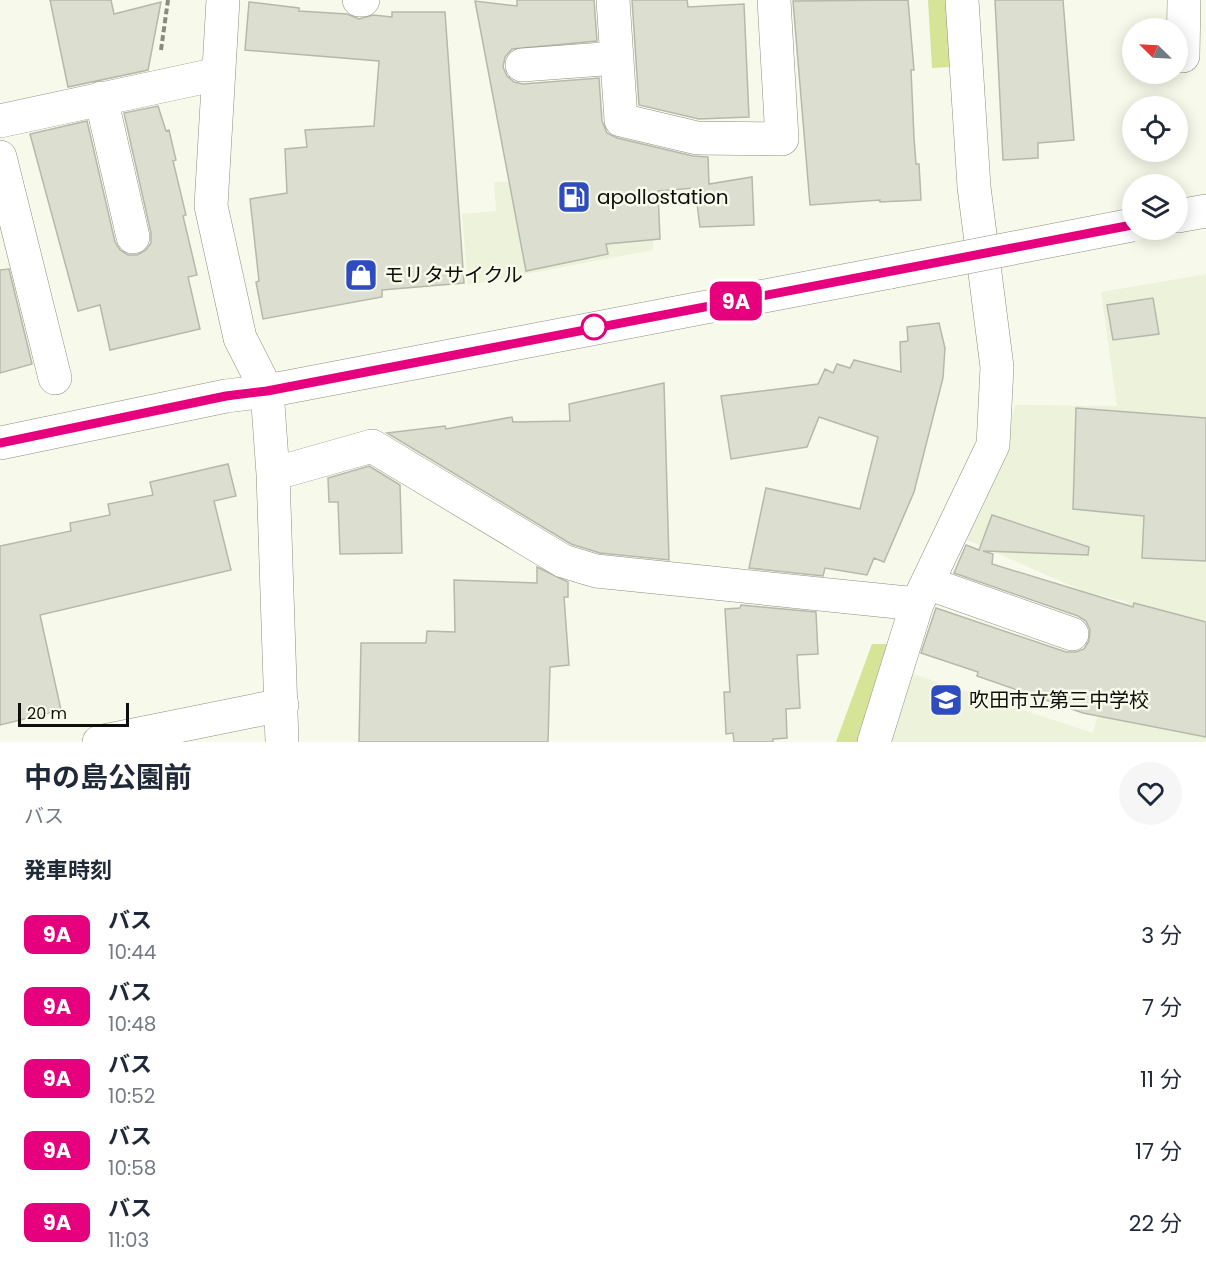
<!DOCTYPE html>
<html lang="ja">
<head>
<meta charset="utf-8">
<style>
	:root { --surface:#fff; --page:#f6f6f7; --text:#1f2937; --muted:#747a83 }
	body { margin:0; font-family:Poppins,"Noto Sans JP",sans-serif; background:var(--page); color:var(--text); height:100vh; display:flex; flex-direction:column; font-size:22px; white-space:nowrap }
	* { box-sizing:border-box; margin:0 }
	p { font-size:20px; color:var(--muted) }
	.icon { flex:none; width:33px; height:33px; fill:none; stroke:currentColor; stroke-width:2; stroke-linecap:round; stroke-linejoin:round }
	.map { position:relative; height:742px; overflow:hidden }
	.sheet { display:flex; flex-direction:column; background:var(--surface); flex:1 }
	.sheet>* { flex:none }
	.badge { padding:0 12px; border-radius:9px; font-size:21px; line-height:39px }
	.needle { width:39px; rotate:294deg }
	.tools { position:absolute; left:1122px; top:18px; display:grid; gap:12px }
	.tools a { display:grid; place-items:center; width:66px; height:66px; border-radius:50%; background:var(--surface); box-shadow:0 3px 15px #0003; font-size:30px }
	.scale { position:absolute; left:18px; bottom:15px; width:111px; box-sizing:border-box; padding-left:6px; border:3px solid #0e0f0a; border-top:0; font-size:16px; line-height:21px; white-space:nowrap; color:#0e0f0a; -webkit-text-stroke:4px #f7faea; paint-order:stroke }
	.map>.badge { position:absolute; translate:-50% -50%; box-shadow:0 0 0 3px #fff }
	h2 { padding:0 24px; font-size:22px; line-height:54px }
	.round { display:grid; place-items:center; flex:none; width:63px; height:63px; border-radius:32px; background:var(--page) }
	.overview { display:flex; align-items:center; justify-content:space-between; height:102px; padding:0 24px }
	h1 { font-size:28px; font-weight:700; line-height:45px }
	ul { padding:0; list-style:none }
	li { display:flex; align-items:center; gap:18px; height:72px; padding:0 24px }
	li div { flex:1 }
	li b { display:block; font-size:22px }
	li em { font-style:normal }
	li .badge { min-width:66px; font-weight:700; text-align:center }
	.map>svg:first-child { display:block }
	.built { fill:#edf2da }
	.green { fill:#d5e497 }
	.building { fill:#dcdfd0; stroke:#b5b9aa; stroke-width:1.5 }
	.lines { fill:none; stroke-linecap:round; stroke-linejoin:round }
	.minor-casing { stroke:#8b8f80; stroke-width:34 }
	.highway-casing { stroke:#8b8f80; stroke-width:34 }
	.path { stroke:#898b80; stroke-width:4; stroke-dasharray:6 3; stroke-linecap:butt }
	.minor { stroke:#fff; stroke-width:33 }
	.highway { stroke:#fff; stroke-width:33 }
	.highway-bridge-casing { stroke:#8b8f80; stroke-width:34; stroke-linecap:butt }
	.highway-bridge { stroke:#fff; stroke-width:33 }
	.line-casing { stroke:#fff; stroke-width:14 }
	.line { stroke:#e6007e; stroke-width:9 }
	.stop-dot { fill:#fff; stroke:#e6007e; stroke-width:3 }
	.labels { text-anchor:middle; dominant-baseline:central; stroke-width:5; stroke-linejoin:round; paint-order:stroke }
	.poi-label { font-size:20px; fill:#0e0f0a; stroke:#f7faea; text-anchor:start }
</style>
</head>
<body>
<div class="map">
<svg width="1206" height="742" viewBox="0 0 1206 742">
	<rect width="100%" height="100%" fill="#f7faea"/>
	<path class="built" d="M608,134L651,143L653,250L468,285L462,214L496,211L494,182H514Z
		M1206,274V742H889L910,673L1093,733L1128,602L1083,591L963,538L1005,451L1015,405L1117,406L1101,292Z"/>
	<path class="green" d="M928,0H950L953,67L932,68Z
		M872,644H892L864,742H836Z"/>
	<path class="building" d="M50,0H111L114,14L161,2L148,70L68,87Z
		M517,0H594L597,41L512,49L505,57L503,67L507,76L514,82L523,84L599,78L602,121L607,133L617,138L693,156L708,157L709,184L752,177L754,225L700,227L695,188L658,191L660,239L606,244L608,254L526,271L475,1L517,6Z
		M632,0H687L688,7L744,4L749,117L699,119L639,105Z
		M908,0L914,70H911L914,138L916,164H919L921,200L880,202V200L810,205L793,1Z
		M995,0H1063L1074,140L1038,143V158L1003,160Z
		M249,2L299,8V11L347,14L359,19L373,15L392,17V12H445L464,283L382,290V297L263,319L256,282L259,281L250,199L287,193L285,149L307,147L305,130L374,126L379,61L245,50Z
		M158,106L166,131L169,130L176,160L173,161L186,215L183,216L197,275L188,277L200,329L110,350L100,305L78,311L30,134L87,121L115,242L120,250L128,255H137L146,250L151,243V233L124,113Z
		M9,269L32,364L0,373V270Z
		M1153,298L1159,334L1113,340L1107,305Z
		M939,323L945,348L943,378L914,492L884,562L874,558L867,575L825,568L823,576L749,568L766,488L860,509L878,437L819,417L807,447L731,459L721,396L818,384L825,369L833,373L837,364L850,368L854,360L901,372L900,342L908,341L907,327Z
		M664,383L669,560L600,553L571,544L387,433L445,426L446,429L512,417L513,422L570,421L569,404Z
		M1076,408L1206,418V561L1142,558L1144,516L1073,509Z
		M228,464L236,496L214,501L231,570L40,615L61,710L0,725V546L71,531L70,523L110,515L108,504L153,495L150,482Z
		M369,466L400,485L402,553L340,554L338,502H329L328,478Z
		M992,515L1089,547L1088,555L983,551L993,554L992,564L1133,607L1134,603L1206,622V737L1083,713L977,676L978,672L921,653L936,608L1066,652H1076L1084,649L1089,641L1090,630L1086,621L1078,616L954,573L966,545L979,550Z
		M537,567L568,582V597H564L569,665L550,667L548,742H359L361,643H426L427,631L455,632L454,580L537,583Z
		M741,605L816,612L818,654L797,655L800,708L786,709L787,738L773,739V742H734L733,733L726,734L724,692H730L725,609L740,608Z"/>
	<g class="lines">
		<g class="minor-casing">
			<path id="minor" d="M223,0L211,206L240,338L267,391L273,474L282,742
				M359,0H363
				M613,0L621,120L697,138L782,139L774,0
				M1183,56L1184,0
				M522,65L617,58
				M101,98L133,237
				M0,121L218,74
				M0,157L55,378
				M273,474L372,446L563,561L596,571L917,604
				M927,583L1072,634
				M99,742L282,705
				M874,742L917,604L993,445L997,367L974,187L962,0"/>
		</g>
		<g class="highway-casing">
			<path id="highway" d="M1178,216L1206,211
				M0,443L226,396L267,391L890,272"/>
		</g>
		<path class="path" d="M161,50L168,0"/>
		<use href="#minor" class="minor"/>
		<use href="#highway" class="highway"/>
		<g class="highway-bridge-casing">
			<path id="highway-bridge" d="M890,272L1132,225"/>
		</g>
		<use href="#highway-bridge" class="highway-bridge"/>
	</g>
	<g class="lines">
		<g class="line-casing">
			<path id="line" d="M0,443L226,396L267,391L1132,225"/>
		</g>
		<use href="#line" class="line"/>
	</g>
	<defs>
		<g id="fuel-square" transform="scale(1.725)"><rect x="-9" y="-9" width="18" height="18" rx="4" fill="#2e4cbd" stroke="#f7faea"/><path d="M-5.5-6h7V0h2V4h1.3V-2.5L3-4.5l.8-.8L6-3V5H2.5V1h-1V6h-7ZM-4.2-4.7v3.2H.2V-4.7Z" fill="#fff"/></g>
		<g id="shop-square" transform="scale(1.725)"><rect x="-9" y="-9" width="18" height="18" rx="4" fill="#2e4cbd" stroke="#f7faea"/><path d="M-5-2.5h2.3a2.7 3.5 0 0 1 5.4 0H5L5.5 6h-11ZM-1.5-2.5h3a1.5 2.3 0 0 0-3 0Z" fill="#fff"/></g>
		<g id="school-square" transform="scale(1.725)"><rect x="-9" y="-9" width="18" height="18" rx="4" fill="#2e4cbd" stroke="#f7faea"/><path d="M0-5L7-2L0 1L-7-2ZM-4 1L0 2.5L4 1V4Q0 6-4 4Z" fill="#fff"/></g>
	</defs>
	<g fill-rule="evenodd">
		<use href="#fuel-square" x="574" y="197"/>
		<use href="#shop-square" x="361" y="275"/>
		<use href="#school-square" x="946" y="700"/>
	</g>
	<circle class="stop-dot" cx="594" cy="327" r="12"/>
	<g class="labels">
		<g class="poi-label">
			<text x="597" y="197">apollostation</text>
			<text x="384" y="275">モリタサイクル</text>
			<text x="969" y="700">吹田市立第三中学校</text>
		</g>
	</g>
</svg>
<div class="tools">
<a><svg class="needle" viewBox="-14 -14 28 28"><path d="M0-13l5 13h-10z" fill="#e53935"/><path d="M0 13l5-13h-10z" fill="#747a83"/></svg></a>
<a><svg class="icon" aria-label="locate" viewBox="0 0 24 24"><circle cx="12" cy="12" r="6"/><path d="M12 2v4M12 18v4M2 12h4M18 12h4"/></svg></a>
<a><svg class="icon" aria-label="layers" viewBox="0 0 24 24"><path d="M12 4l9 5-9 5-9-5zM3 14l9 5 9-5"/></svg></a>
</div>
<div class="scale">20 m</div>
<b class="badge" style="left:736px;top:301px;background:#e6007e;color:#fff">9A</b>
</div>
<section class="sheet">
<div class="overview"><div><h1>中の島公園前</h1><p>バス</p></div><a class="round"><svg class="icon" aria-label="heart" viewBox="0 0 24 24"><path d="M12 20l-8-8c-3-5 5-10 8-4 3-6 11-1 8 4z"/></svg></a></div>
<h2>発車時刻</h2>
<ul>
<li><span class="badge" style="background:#e6007e;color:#fff">9A</span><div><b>バス</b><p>10:44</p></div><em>3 分</em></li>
<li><span class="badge" style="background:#e6007e;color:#fff">9A</span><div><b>バス</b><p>10:48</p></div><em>7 分</em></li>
<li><span class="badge" style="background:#e6007e;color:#fff">9A</span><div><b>バス</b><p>10:52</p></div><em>11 分</em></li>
<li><span class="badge" style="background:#e6007e;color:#fff">9A</span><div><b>バス</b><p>10:58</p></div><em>17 分</em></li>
<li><span class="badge" style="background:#e6007e;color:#fff">9A</span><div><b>バス</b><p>11:03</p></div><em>22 分</em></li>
</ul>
</section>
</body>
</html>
